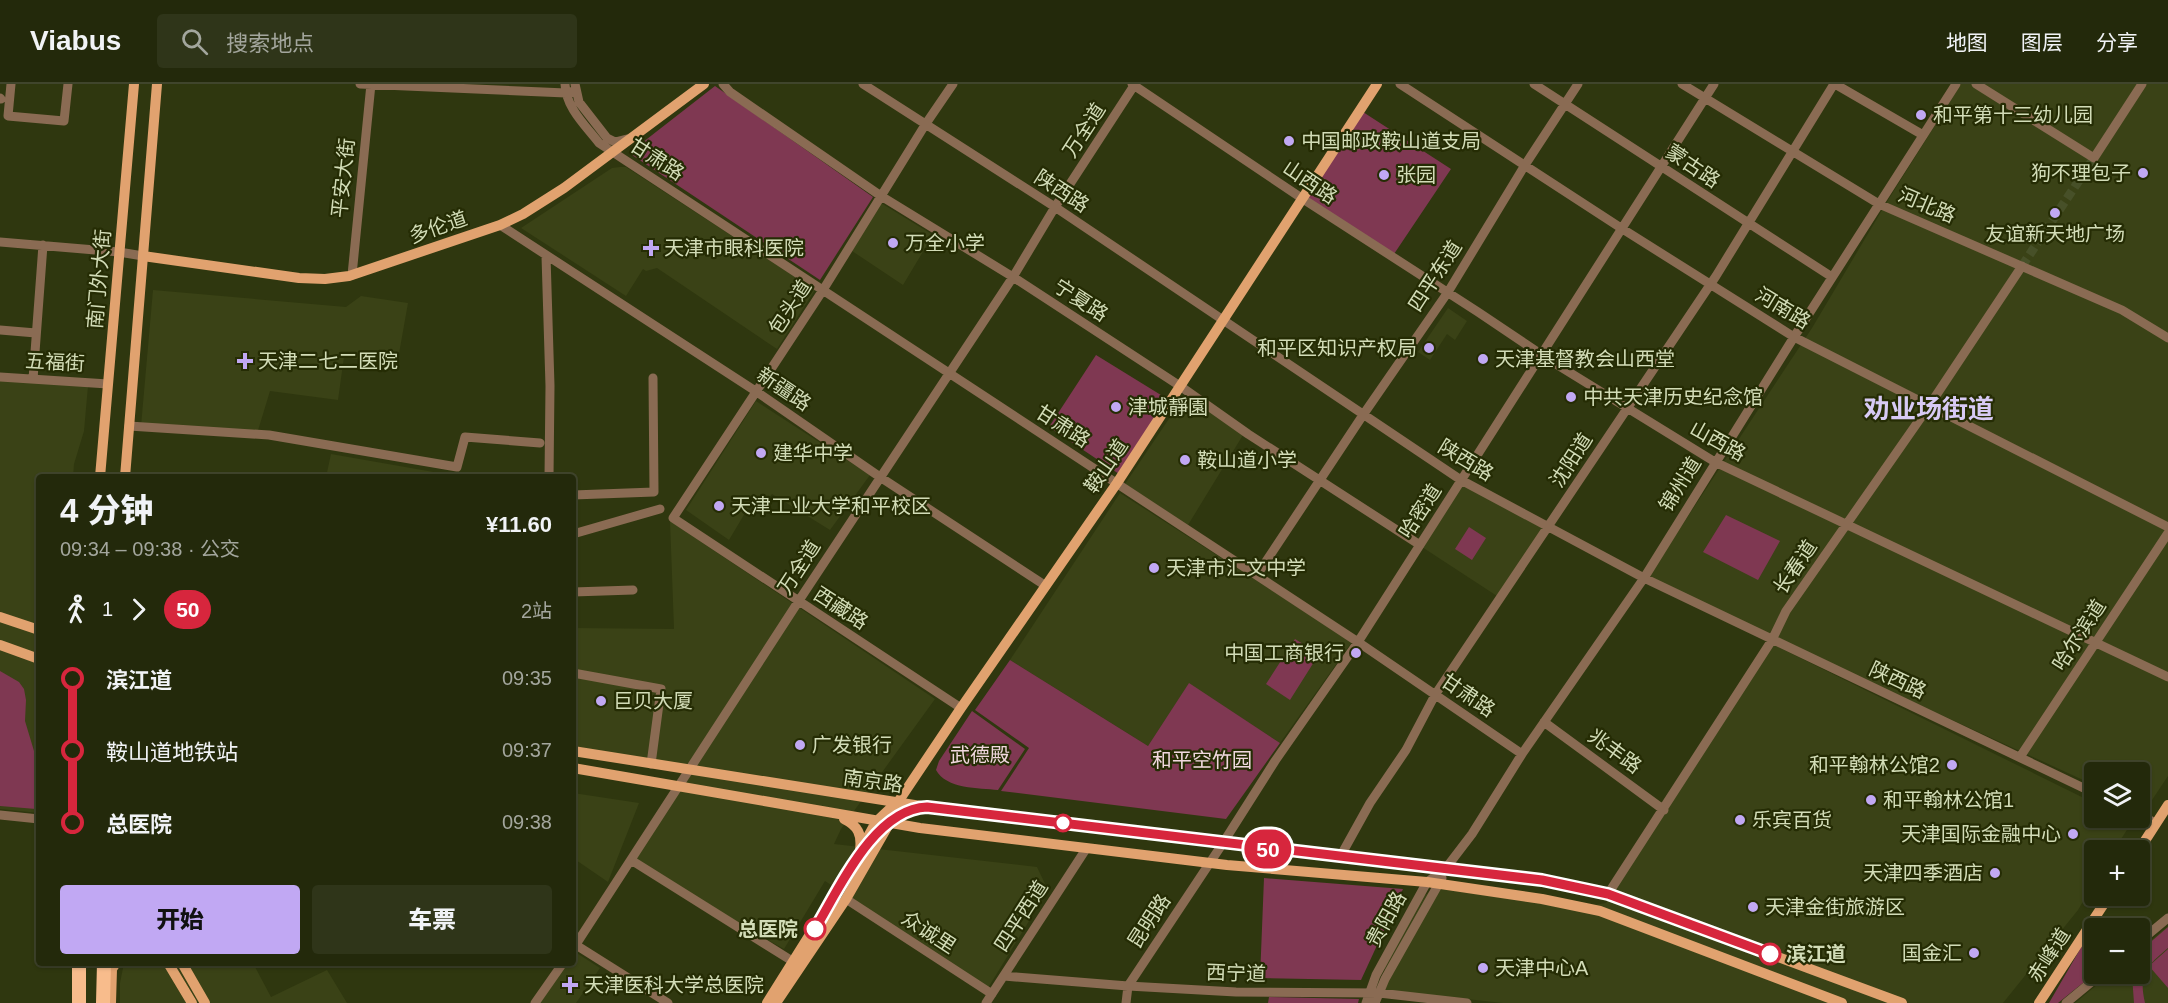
<!DOCTYPE html>
<html lang="zh">
<head>
<meta charset="utf-8">
<style>
	:root { --surface:#23290b; --page:#2f3519; --text:#f1f3f6; --muted:#a3a69d; --line:#40452c; --accent:#c1a8f3 }
	body { margin:0; font-family:Arial,"Noto Sans SC",sans-serif; background:var(--page); color:var(--text); height:100vh; display:flex; flex-direction:column; font-size:22px; white-space:nowrap }
	* { box-sizing:border-box; margin:0 }
	p { font-size:20px; color:var(--muted) }
	.icon { flex:none; width:33px; height:33px; fill:none; stroke:currentColor; stroke-width:2; stroke-linecap:round; stroke-linejoin:round }
	.map { position:relative; flex:1; overflow:hidden }
	.panel { position:absolute; left:36px; top:390px; width:540px; height:492px; display:flex; flex-direction:column; background:var(--surface); border-radius:6px; box-shadow:0 2px 4px #0004,0 0 0 2px var(--line) }
	.panel>* { flex:none }
	.badge { padding:0 12px; border-radius:20px; font-size:21px; line-height:39px }
	.tools { position:absolute; left:2084px; top:678px; display:grid; gap:12px }
	.tools a { display:grid; place-items:center; width:66px; height:66px; border-radius:6px; background:var(--surface); box-shadow:0 2px 4px #0004,0 0 0 2px var(--line); font-size:30px }
	.map>.badge { position:absolute; translate:-50% -50%; box-shadow:0 0 0 3px #fff }
	.legs { display:flex; align-items:center; gap:9px; height:66px; padding:0 24px; font-size:20px }
	.legs p { margin-inline-start:auto }
	.headline { display:flex; align-items:center; justify-content:space-between; height:102px; padding:0 24px }
	h1 { font-size:33px; font-weight:800; line-height:45px }
	.action { display:flex; gap:12px; margin-top:auto; padding:12px 24px }
	.action a { flex:1; height:69px; border-radius:6px; background:var(--accent); color:#111; font-size:24px; font-weight:800; line-height:69px; text-align:center }
	.action a+a { background:var(--page); color:var(--text) }
	ul { padding:0 24px; list-style:none }
	li { display:flex; align-items:center; gap:21px; height:72px; font-size:22px }
	li i { display:grid; place-items:center; width:9px; height:100%; margin:0 8px; background:currentColor }
	li i::after { content:''; width:15px; height:15px; margin:-8px; border:4px solid; border-radius:50%; background:var(--surface) }
	li p { margin-inline-start:auto }
	li:first-child i { background:linear-gradient(#0000 50%,currentColor 0) }
	li:last-child i { background:linear-gradient(currentColor 50%,#0000 0) }
	header { display:flex; align-items:center; gap:36px; box-sizing:border-box; height:84px; padding:0 30px; background:var(--surface); border-bottom:2px solid var(--line) }
	header strong { font-size:28px }
	nav { display:flex; gap:33px; margin-inline-start:auto; font-size:21px }
	.search { width:420px; height:54px; background:var(--page); display:flex; align-items:center; gap:15px; box-sizing:border-box; padding:0 21px; border-radius:6px; color:var(--muted); font-size:22px }
	.map>svg:first-child { display:block }
	.built { fill:#3a4216 }
	.green { fill:#7f3852 }
	.lines { fill:none; stroke-linecap:round; stroke-linejoin:round }
	.minor-tunnel { stroke:#475028; stroke-width:9; stroke-dasharray:9 4.5; stroke-linecap:butt }
	.minor { stroke:#8a6b53; stroke-width:9 }
	.major { stroke:#e1a26f; stroke-width:10 }
	.highway { stroke:#f8bc8c; stroke-width:14 }
	.line-1-casing { stroke:#fff; stroke-width:14 }
	.line-1 { stroke:#d7263d; stroke-width:9 }
	.poi-dot { fill:#c1a8f3; stroke:#252c04; stroke-width:2 }
	.stop-1-dot { fill:#fff; stroke:#d7263d; stroke-width:3 }
	.labels { text-anchor:middle; dominant-baseline:central; stroke-width:4.5; stroke-linejoin:round; paint-order:stroke }
	.poi-label { font-size:20px; fill:#d2dcb7; stroke:#252c04; text-anchor:start }
	.street-label { font-size:20px; fill:#d2dcb7; stroke:#252c04 }
	.park-label { font-size:20px; fill:#f1d8df; stroke:#252c04 }
	.stop-label { font-size:20px; font-weight:bold; fill:#d2dcb7; stroke:#252c04; text-anchor:end }
	.district-label { font-size:26px; font-weight:bold; fill:#d7caf4; stroke:#252c04 }
</style>
</head>
<body>
<header>
<strong>Viabus</strong>
<div class="search"><svg class="icon" aria-label="search" viewBox="0 0 24 24"><circle cx="10" cy="10" r="6"/><path d="M15 15l6 6"/></svg>搜索地点</div>
<nav><a>地图</a><a>图层</a><a>分享</a></nav>
</header>
<div class="map">
<svg width="2168" height="919" viewBox="0 0 2168 919">
	<rect width="100%" height="100%" fill="#2f370f"/>
	<path class="built" d="M1961,0H2168V692L2148,722H2139V688H2094V701L1776,555L1648,493L1812,244L1885,121Z
		M620,83H626L815,206L777,265L657,184L646,187L643,185L626,212L521,144L612,84Z
		M881,119L933,151L903,201L852,167Z
		M153,206L346,223L361,212L408,219L397,281L344,273L338,316L270,307L256,353L141,342Z
		M1448,224L1467,237L1455,256L1447,250L1430,276L1418,268Z
		M0,296L88,302L84,347L74,380L73,393H39V729L0,725Z
		M1185,311L1243,351L1188,441L1125,400Z
		M756,317L870,391L830,446L772,410L760,424L751,419L729,456L686,426Z
		M331,370L462,393H326Z
		M1461,400L1543,444L1497,512L1422,463Z
		M1120,409L1352,558L1280,659L1189,600L1148,662L1010,576Z
		M670,437L935,615L841,745L834,760L1037,783L1048,806L988,904L825,797L784,865L632,780L695,684L573,662V544L674,545Z
		M1772,560L2094,719V734H2124L2132,738L2114,766H2094V799L2078,826L2003,919H1503L1384,906L1385,883L1423,813L1434,804L1576,824L1606,819Z
		M573,709L639,719L608,798L573,774Z
		M2168,842V919H2075L2110,890H2139V866Z
		M575,868L600,884L576,919H540L567,879H573Z
		M140,879H253L271,913L327,886L347,919H120V899L123,884Z"/>
	<path class="green" d="M715,2L873,113L820,196L629,69Z
		M1363,28L1451,85L1394,170L1307,114Z
		M1096,271L1169,316L1119,390L1049,343Z
		M1726,431L1780,457L1758,496L1703,468Z
		M1469,443L1486,454L1472,476L1455,465Z
		M1295,555L1319,570L1290,616L1266,600Z
		M1010,576L1148,662L1189,599L1280,659L1226,735L1001,707L1029,664L975,626Z
		M0,587L19,598L24,605L26,616L25,637L34,667L36,725L0,722Z
		M972,627L1025,665L998,706C979,704 946,705 936,686L939,677Z
		M1264,794L1403,805L1361,896L1260,894Z
		M2168,843V864C2147,882 2138,889 2145,919H2134L2132,891L2139,890V868Z
		M2090,848L2094,851V890L2058,919H2049Z
		M2168,865V904L2149,882Z
		M1269,913L1359,915L1358,919H1268Z"/>
	<g class="lines">
		<path class="minor-tunnel" d="M2022,182L2094,74"/>
		<path class="minor" d="M11,0L8,32L64,37L68,0
			M360,0L566,9L575,7
			M565,0C566,24 585,41 599,59L1358,558L1522,670
			M575,0L579,18L607,54L615,58L627,55
			M723,0L730,8L881,112L1013,193L1180,302L1248,350L1420,461
			M863,0L1055,123L1461,396L1644,494L2094,709
			M953,0L925,41L823,206L673,434L961,624
			M1132,0L1303,115L1478,228L1551,277L1715,378L2168,593
			M1400,0L1621,144L1794,253L2168,443
			M1534,0L1832,193
			M1682,0L1879,120L2122,226L2168,254
			M1835,0L1923,51
			M1976,0L2094,74L2142,0
			M0,14L1,15
			M500,141L757,308L880,393L1046,502
			M0,158L119,168L143,172
			M546,172L550,302L549,393
			M352,191L371,0
			M0,246L36,249
			M0,293L108,300
			M33,295L43,161
			M129,342L269,351L457,383L465,353L540,359
			M573,411L654,408L653,294
			M573,450L660,425
			M1257,491L1363,331L1448,208L1525,81L1578,0
			M573,508L633,506
			M573,589L661,605L651,680
			M1544,638L1664,726
			M2020,673L2168,449
			M0,731L39,735
			M2139,731L2156,739
			M1340,773L1370,719L1406,666L1435,611L1716,192L1834,0
			M631,776L797,880
			M1608,810L1772,556L1786,527L1929,322L2022,182
			M846,815L992,910
			M2139,858L2168,834
			M576,861L668,919
			M573,865L798,518L1013,193L1055,123L1135,0
			M1004,892L1128,902L1236,908L1379,909L1467,919
			M535,919L563,879
			M986,919L1086,765
			M1126,919L1128,902L1223,759L1275,677L1358,558L1714,0
			M1366,919L1376,891L1427,798L1446,784L1472,750L1522,670L1644,494L1794,253L1956,0
			M1375,919L1385,895L1442,794
			M2066,919L2101,890"/>
		<path class="major" d="M143,172L299,194L325,195L349,192L500,141L523,130L564,104L704,0
			M100,393L134,0
			M125,393L157,0
			M0,533L39,546
			M0,561L39,575
			M573,667L927,723L1239,761L1474,787L1542,796L1608,810L1902,919
			M573,684L920,744L1227,781L1427,798L1542,815L1600,827L1842,919
			M844,735C858,742 862,750 860,766
			M2139,766L2168,721
			M168,879L192,919
			M182,879L205,919
			M111,919L112,885L116,879
			M767,919L846,793L876,738L894,721
			M776,919L846,815L889,740L898,718L961,624L1117,399L1377,0
			M2039,919L2109,812"/>
		<path class="highway" d="M79,919V879
			M103,919L104,879"/>
	</g>
	<g class="lines">
		<g class="line-1-casing">
			<path id="line-1" d="M815,845C839,805 874,725 927,723L1542,796L1608,810L1770,870"/>
		</g>
		<use href="#line-1" class="line-1"/>
	</g>
	<g class="poi-dot">
		<circle cx="1921" cy="31" r="6"/>
		<circle cx="1289" cy="57" r="6"/>
		<circle cx="2143" cy="89" r="6"/>
		<circle cx="1384" cy="91" r="6"/>
		<circle cx="2055" cy="129" r="6"/>
		<circle cx="893" cy="159" r="6"/>
		<path d="M648 155h6v6h6v6h-6v6h-6v-6h-6v-6h6z"/>
		<circle cx="1429" cy="264" r="6"/>
		<circle cx="1483" cy="275" r="6"/>
		<path d="M242 268h6v6h6v6h-6v6h-6v-6h-6v-6h6z"/>
		<circle cx="1571" cy="313" r="6"/>
		<circle cx="1116" cy="323" r="6"/>
		<circle cx="761" cy="369" r="6"/>
		<circle cx="1185" cy="376" r="6"/>
		<circle cx="719" cy="422" r="6"/>
		<circle cx="1154" cy="484" r="6"/>
		<circle cx="1356" cy="569" r="6"/>
		<circle cx="601" cy="617" r="6"/>
		<circle cx="800" cy="661" r="6"/>
		<circle cx="1952" cy="681" r="6"/>
		<circle cx="1871" cy="716" r="6"/>
		<circle cx="1740" cy="736" r="6"/>
		<circle cx="2073" cy="750" r="6"/>
		<circle cx="1995" cy="789" r="6"/>
		<circle cx="1753" cy="823" r="6"/>
		<circle cx="1974" cy="869" r="6"/>
		<circle cx="1483" cy="884" r="6"/>
		<path d="M567 892h6v6h6v6h-6v6h-6v-6h-6v-6h6z"/>
	</g>
	<g class="stop-1-dot">
		<circle cx="1063" cy="739" r="8"/>
		<circle cx="815" cy="845" r="10"/>
		<circle cx="1770" cy="870" r="10"/>
	</g>
	<g class="labels">
		<g class="poi-label">
			<text x="1933" y="31">和平第十三幼儿园</text>
			<text x="1301" y="57">中国邮政鞍山道支局</text>
			<text x="2131" y="89" text-anchor="end">狗不理包子</text>
			<text x="1396" y="91">张园</text>
			<text x="2055" y="150" text-anchor="middle">友谊新天地广场</text>
			<text x="905" y="159">万全小学</text>
			<text x="664" y="164">天津市眼科医院</text>
			<text x="1417" y="264" text-anchor="end">和平区知识产权局</text>
			<text x="1495" y="275">天津基督教会山西堂</text>
			<text x="258" y="277">天津二七二医院</text>
			<text x="1583" y="313">中共天津历史纪念馆</text>
			<text x="1128" y="323">津城靜園</text>
			<text x="773" y="369">建华中学</text>
			<text x="1197" y="376">鞍山道小学</text>
			<text x="731" y="422">天津工业大学和平校区</text>
			<text x="1166" y="484">天津市汇文中学</text>
			<text x="1344" y="569" text-anchor="end">中国工商银行</text>
			<text x="613" y="617">巨贝大厦</text>
			<text x="812" y="661">广发银行</text>
			<text x="1940" y="681" text-anchor="end">和平翰林公馆2</text>
			<text x="1883" y="716">和平翰林公馆1</text>
			<text x="1752" y="736">乐宾百货</text>
			<text x="2061" y="750" text-anchor="end">天津国际金融中心</text>
			<text x="1983" y="789" text-anchor="end">天津四季酒店</text>
			<text x="1765" y="823">天津金街旅游区</text>
			<text x="1962" y="869" text-anchor="end">国金汇</text>
			<text x="1495" y="884">天津中心A</text>
			<text x="584" y="901">天津医科大学总医院</text>
		</g>
		<g class="street-label">
			<text transform="translate(1084 46) rotate(-57)">万全道</text>
			<text transform="translate(657 75) rotate(33)">甘肃路</text>
			<text transform="translate(1693 82) rotate(34)">蒙古路</text>
			<text transform="translate(343 94) rotate(-84)">平安大街</text>
			<text transform="translate(1310 98) rotate(34)">山西路</text>
			<text transform="translate(1062 107) rotate(33)">陕西路</text>
			<text transform="translate(1927 121) rotate(23)">河北路</text>
			<text transform="translate(438 143) rotate(-19)">多伦道</text>
			<text transform="translate(1435 192) rotate(-57)">四平东道</text>
			<text transform="translate(99 195) rotate(-85)">南门外大街</text>
			<text transform="translate(1081 216) rotate(33)">宁夏路</text>
			<text transform="translate(790 223) rotate(-57)">包头道</text>
			<text transform="translate(1783 224) rotate(31)">河南路</text>
			<text transform="translate(55 278) rotate(3)">五福街</text>
			<text transform="translate(784 305) rotate(34)">新疆路</text>
			<text transform="translate(1063 342) rotate(33)">甘肃路</text>
			<text transform="translate(1718 357) rotate(29)">山西路</text>
			<text transform="translate(1466 376) rotate(31)">陕西路</text>
			<text transform="translate(1571 376) rotate(-57)">沈阳道</text>
			<text transform="translate(1106 382) rotate(-56)">鞍山道</text>
			<text transform="translate(1680 400) rotate(-58)">锦州道</text>
			<text transform="translate(1420 427) rotate(-57)">哈密道</text>
			<text transform="translate(799 483) rotate(-57)">万全道</text>
			<text transform="translate(1795 483) rotate(-56)">长春道</text>
			<text transform="translate(841 524) rotate(33)">西藏路</text>
			<text transform="translate(2079 551) rotate(-57)">哈尔滨道</text>
			<text transform="translate(1898 596) rotate(25)">陕西路</text>
			<text transform="translate(1468 611) rotate(34)">甘肃路</text>
			<text transform="translate(1615 667) rotate(36)">兆丰路</text>
			<text transform="translate(873 697) rotate(8)">南京路</text>
			<text transform="translate(1021 832) rotate(-57)">四平西道</text>
			<text transform="translate(1386 835) rotate(-61)">贵阳路</text>
			<text transform="translate(1149 837) rotate(-57)">昆明路</text>
			<text transform="translate(929 848) rotate(33)">众诚里</text>
			<text transform="translate(2049 871) rotate(-57)">赤峰道</text>
			<text transform="translate(1236 889) rotate(2)">西宁道</text>
		</g>
		<g class="park-label">
			<text x="980" y="671">武德殿</text>
			<text x="1202" y="676">和平空竹园</text>
		</g>
		<g class="stop-label">
			<text x="798" y="845">总医院</text>
			<text x="1786" y="870" text-anchor="start">滨江道</text>
		</g>
		<g class="district-label">
			<text x="1929" y="325">劝业场街道</text>
		</g>
	</g>
</svg>
<div class="tools">
<a><svg class="icon" aria-label="layers" viewBox="0 0 24 24"><path d="M12 4l9 5-9 5-9-5zM3 14l9 5 9-5"/></svg></a>
<a>+</a>
<a>−</a>
</div>
<b class="badge" style="left:1268px;top:765px;background:#d7263d;color:#fff">50</b>
<section class="panel">
<div class="headline"><div><h1>4 分钟</h1><p>09:34 – 09:38 · 公交</p></div><b>¥11.60</b></div>
<div class="legs"><svg class="icon" aria-label="walk" viewBox="0 0 24 24"><circle cx="13" cy="4" r="2"/><path d="M13 8l-2 6 4 7M11 14l-3 7M7 12l3-4h3l4 4"/></svg>1<svg class="icon" aria-label="forward" viewBox="0 0 24 24"><path d="M9 5l7 7-7 7"/></svg><b class="badge" style="background:#d7263d;color:#fff">50</b><p>2站</p></div>
<ul>
<li><i style="color:#d7263d"></i><b>滨江道</b><p>09:35</p></li>
<li><i style="color:#d7263d"></i><span>鞍山道地铁站</span><p>09:37</p></li>
<li><i style="color:#d7263d"></i><b>总医院</b><p>09:38</p></li>
</ul>
<div class="action"><a>开始</a><a>车票</a></div>
</section>
</div>
</body>
</html>
